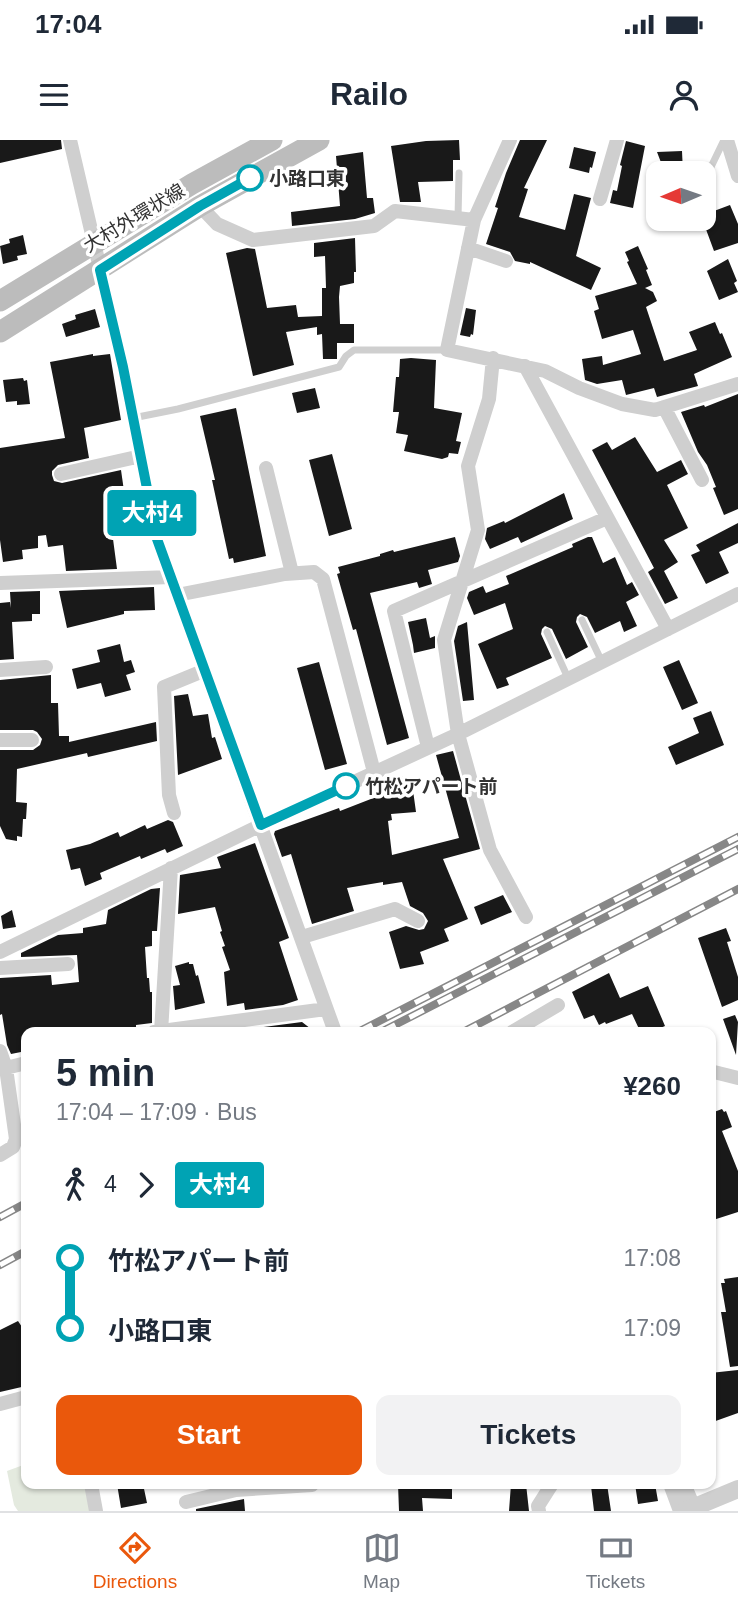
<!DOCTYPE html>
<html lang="en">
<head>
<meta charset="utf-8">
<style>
	:root { --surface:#fff; --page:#f2f2f3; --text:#1f2937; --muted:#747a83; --line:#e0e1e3; --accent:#ea580c }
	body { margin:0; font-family:Arial,"Noto Sans JP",sans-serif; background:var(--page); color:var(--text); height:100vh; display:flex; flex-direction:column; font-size:26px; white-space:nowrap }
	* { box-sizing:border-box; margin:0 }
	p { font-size:23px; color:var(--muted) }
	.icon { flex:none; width:38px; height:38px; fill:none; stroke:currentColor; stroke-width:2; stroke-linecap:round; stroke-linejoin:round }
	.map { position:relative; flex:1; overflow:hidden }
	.side { position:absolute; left:21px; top:887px; width:695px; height:462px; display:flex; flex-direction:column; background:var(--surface); border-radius:14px; box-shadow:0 2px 5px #0004 }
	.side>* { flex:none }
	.badge { padding:0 14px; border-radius:5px; font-size:24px; line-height:46px }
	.needle { width:46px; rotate:268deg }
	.tools { position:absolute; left:646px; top:21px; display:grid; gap:14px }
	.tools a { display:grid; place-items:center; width:70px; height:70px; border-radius:14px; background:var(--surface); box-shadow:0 2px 5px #0004; font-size:35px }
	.map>.badge { position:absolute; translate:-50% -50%; box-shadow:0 0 0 4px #fff }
	.legs { display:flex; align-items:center; gap:10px; height:77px; padding:0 35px; font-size:23px }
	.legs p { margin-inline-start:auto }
	.summary { display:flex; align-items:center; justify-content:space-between; height:119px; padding:0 35px }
	h1 { font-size:38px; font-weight:800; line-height:52px }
	.primary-button { display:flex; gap:14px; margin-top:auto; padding:14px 35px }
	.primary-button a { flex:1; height:80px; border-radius:14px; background:var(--accent); color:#fff; font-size:28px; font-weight:800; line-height:80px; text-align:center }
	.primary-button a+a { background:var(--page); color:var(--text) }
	ul { padding:0 35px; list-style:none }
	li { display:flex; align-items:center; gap:24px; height:70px; font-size:26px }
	li i { display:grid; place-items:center; width:10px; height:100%; margin:0 9px; background:currentColor }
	li i::after { content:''; width:18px; height:18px; margin:-9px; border:5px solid; border-radius:50%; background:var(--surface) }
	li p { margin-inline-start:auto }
	li:first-child i { background:linear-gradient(#0000 50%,currentColor 0) }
	li:last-child i { background:linear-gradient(currentColor 50%,#0000 0) }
	.status { display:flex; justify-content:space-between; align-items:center; height:49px; padding:0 35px; background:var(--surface); direction:ltr }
	.status svg { height:19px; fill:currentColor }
	header { display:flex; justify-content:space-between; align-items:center; height:91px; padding:0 35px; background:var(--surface); font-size:32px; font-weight:800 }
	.tab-bar { display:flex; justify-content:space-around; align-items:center; height:98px; border-top:2px solid var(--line); background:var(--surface); font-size:19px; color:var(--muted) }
	.tab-bar a { display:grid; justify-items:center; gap:4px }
	.tab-bar .active { color:var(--accent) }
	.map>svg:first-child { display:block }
	.green { fill:#e4eadf }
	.building { fill:#191919 }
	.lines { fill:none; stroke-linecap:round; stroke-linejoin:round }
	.service { stroke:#cfcfcf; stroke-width:7 }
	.minor { stroke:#cfcfcf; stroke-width:14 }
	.tertiary { stroke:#cfcfcf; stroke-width:18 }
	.secondary { stroke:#bcbcbc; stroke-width:21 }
	.rail-casing { stroke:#878787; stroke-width:8 }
	.rail { stroke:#fff; stroke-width:5; stroke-dasharray:16; stroke-linecap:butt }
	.line-1-casing { stroke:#fff; stroke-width:16 }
	.line-1 { stroke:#00a3b4; stroke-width:10 }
	.stop-1-dot { fill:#fff; stroke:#00a3b4; stroke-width:3.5 }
	.labels { text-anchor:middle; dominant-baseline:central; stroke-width:7; stroke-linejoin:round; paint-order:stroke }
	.stop-label { font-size:19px; font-weight:bold; fill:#323232; stroke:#fff; text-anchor:start }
	.street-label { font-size:19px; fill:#323232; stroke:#fff }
</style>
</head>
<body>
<div class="status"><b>17:04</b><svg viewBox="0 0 49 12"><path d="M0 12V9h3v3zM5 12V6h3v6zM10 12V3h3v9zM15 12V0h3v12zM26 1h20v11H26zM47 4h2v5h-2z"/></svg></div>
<header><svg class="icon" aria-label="menu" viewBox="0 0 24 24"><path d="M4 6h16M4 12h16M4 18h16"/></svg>Railo<svg class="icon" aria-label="person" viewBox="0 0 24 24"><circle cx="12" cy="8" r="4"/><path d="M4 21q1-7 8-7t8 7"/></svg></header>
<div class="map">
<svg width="738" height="1371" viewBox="0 0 738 1371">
	<rect width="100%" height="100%" fill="#fff"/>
	<path class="green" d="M26,1324V1344H88L92,1371H18L14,1365L7,1331Z"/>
	<path class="building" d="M0,0H61L62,9L0,23Z
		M459,0L460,20H453V41L418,42L421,62H400L391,6L426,1Z
		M520,0H547L524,48L528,49L519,77L565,90L574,54L591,58L576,116L601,128L591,150L530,122V124L515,121L510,112L486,104L498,68L495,67L506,33Z
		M626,1L645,6L633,68L610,63L613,50L617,51L622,26L620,25Z
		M574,7L596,12L592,28L590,27L589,33L569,28Z
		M682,11L683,33H665L657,12Z
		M363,12L367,58H373L375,73L355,79L292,86L291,72L340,66L336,16Z
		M730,65L738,84V103L714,111L704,84L709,82L706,74Z
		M23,95L27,114L17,116L18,120L3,124L0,106L10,103L9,99Z
		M355,98L356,132H354V143L340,146L339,157L340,184H354V203H337V219H323L322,194L317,195V187L286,192L294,225L253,236L226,113L247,108L255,109L267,168L296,165L298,177L322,176V148H326L325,116L314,117V103Z
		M638,106L648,129L646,130L652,145L645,148L653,152L657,161L646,167L664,221L697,210L689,192L715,182L720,194L722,193L732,217L694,234L698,246L657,257L654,248L626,255L622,240L597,244L585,240L582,219L602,216L603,225L641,214L633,190L602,199L594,171L599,169L595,156L637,144L627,122L629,121L625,112Z
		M728,119L737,141L734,143L738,152L719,160L707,131Z
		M466,168L476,170L473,195L471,194L470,197L460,195Z
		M95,169L100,187L66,197L62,184L76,179L75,175Z
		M93,214V216L110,214L121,280L84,288L89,318L58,325L52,331V335L54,341L62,343L121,330L124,351L114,353L120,382L111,384L117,429L66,431L63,405L48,407L46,395L38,396V408L22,410L23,419L3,422L0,400V308L65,298L50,222Z
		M411,218L436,220L434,268L462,273L456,301L461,302L458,314L449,313L448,317L442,319L404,311L408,295L396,293L399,272H393L396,237H399L400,219Z
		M23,238L24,241L27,240L30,264L17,265V261L6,262L3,240Z
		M315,248L320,268L297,273L292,253Z
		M738,254V369L724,375L713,348L716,347L707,325L698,312L681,272L704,265L705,267Z
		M236,268L266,416L234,423L233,418L229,419L212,340H215L200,276Z
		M635,297L657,332L681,320L688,334L667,345L688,388L664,400L678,422L664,431L678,458L665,464L648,432L654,428L592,310L607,302L612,310Z
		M332,314L352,389L329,396L309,320Z
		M564,353L573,379L521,403L518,397L490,409L485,399L487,388L504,381L505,383Z
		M738,383V403L719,412L729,433L706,444L691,415L700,411L696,405Z
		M455,397L460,416L458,422L428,430L432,444L419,448L417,442L370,453L409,598L387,605L356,489L353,490L337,434L340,433L338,427L380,416V414L393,410L394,412Z
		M588,397H592L603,423L615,417L627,445L632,442L639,455L626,462L637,486L624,492L620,481L595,493L587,477L580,474L577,477L576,482L588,507L566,519L552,489L545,486L542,489L541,494L552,518L506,538L509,545L497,549L478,504L513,489L505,463L474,475L467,458L469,452L483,446L486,453L509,444L506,436L573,407L572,404Z
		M154,447L155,470L124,471V474L67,488L59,451Z
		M40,451V474H32V481L12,482L14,519L0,520V463L10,462L11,468L10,452Z
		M426,478L430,498L435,496V508L414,513L413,505L415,504L413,505L408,482Z
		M467,482L474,560L463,561L454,501L458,486Z
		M120,504L124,522L131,520L135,532L126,535L131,550L105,557L101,543L77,549L72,529L100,522L97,510Z
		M679,520L698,563L682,570L663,527Z
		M319,522L347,624L325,630L297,528Z
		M51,535V563H58L59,596H69V602L156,582L157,601L88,617L87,613L17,629L16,662L27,663L26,679H23L22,697L17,696V701L6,699L0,686V610H33L40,605L42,599L37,592L33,590H0V540Z
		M188,554L193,576L208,574L212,598L215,597L222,619L178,635L174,556Z
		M711,571L724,605L676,625L668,607L699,593L693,578Z
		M453,611L480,709L443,719L468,779L444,789L449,801L420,812L424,824L400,829L389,792L406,786L419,790L424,789L428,781L423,773L410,766L402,742L383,745V742L347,748L354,771L312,784L291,714L282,717L274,694L275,691L339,668L340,671L394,650L392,637L411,636L416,672L391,674L392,680L388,681L392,715L459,698L436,615Z
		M168,680L173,682L183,706L167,713L165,709L141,719L140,716L100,733L102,739L85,746L80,728L71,730L66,710L90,704L118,692L120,697L145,685L147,689Z
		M255,703L289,798L279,802L298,860L283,865L245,870L244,863L227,866L224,832L230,830L222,807L225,806L220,792L222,791L215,767L178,774L180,735L221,728L217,717Z
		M160,748L157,791H152V806L145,807L147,838H149L150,852H152V883L136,885V889L111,890L112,892H24L26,911L11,914L7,905L2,874L0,875V838L51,835L52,845L79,842L77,815L21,817V813L58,795L83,793V788L106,784L108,770L151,749Z
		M503,755L512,772L481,785L474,767Z
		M12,770L16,787L3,789L1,776Z
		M726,788L731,801L727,802L738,837V860L722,867L698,798Z
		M189,822V824H193L196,836L198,835L205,863L175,870L173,846L180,845L175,826Z
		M609,833L620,858L648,846L665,886L651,892L648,888L640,891L632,874L606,884L605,882L599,885L594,875L584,879L572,852Z
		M735,875L738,882L736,915L723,879Z
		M302,882L315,892H249L248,889Z
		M710,964L714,972L722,969L724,972L726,971L732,987L722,991L738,1031V1072L710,1081Z
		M738,1137V1226L730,1227L721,1172H726L721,1143H725L724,1139Z
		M18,1181L26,1193V1246L0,1252V1190Z
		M738,1230V1273L710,1283V1233Z
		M117,1344H143L147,1363L121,1368Z
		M398,1344H452V1359L422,1358L423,1371H399Z
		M511,1344H526L529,1371H509Z
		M607,1344L611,1371H594L591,1346Z
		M635,1344H655L658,1361L638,1364Z
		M244,1359L245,1371H196V1369Z"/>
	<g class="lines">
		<path class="service" d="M689,33L710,29L724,0
			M458,78L459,33
			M133,278L178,269L339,227L346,216L354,210H447
			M582,480L602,522
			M547,492L568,538"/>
		<path class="minor" d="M70,0L123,227L157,399L335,892
			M727,0L738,36
			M600,59L617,0
			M200,66L217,84L253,100L374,86L395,71L474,80L447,210L545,231L579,248L622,264L655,270L738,244
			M474,80L510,0
			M468,108L506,121
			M493,218L489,259L468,326L478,390L444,500L458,594L490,710L526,777
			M525,226L668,489
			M664,267L702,340
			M266,328L292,433
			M61,334L141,316
			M0,443L171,437
			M177,455L285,434L314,432L323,439L374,632
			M0,530L46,527
			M0,600H32
			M428,607L394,471L607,378
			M174,673L169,655L164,547L203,531
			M302,797L395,769L418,781
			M0,812L261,685L458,594L738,454
			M0,828L68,824
			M154,892L326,869
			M161,892L171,728
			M512,892L558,865
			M0,911L6,928L16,999L13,1007L0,1015
			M6,928L26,923
			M710,931L738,938
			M0,1264L26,1257
			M91,1344L96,1371
			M670,1344L680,1371
			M684,1344L694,1367
			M186,1362L236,1350L312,1345
			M539,1371L538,1366L552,1344"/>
		<path class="tertiary" d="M685,1371L738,1349"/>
		<path class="secondary" d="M0,161L192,44L272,0
			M0,192L200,66L319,0"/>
		<g class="rail-casing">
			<path id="rail" d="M358,892L738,697
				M381,892L738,709
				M463,892L738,749
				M0,1077L26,1063
				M0,1125L26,1111"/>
		</g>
		<use href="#rail" class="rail"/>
	</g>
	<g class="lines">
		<g class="line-1-casing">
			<path id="line-1" d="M250,38L200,66L100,130L123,227L157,399L261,685L346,646"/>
		</g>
		<use href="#line-1" class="line-1"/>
	</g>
	<g class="stop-1-dot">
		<circle cx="250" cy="38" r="12"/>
		<circle cx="346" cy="646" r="12"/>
	</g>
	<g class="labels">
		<g class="stop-label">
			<text x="269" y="38">小路口東</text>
			<text x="365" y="646">竹松アパート前</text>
		</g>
		<g class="street-label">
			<text transform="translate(134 78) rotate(-31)">大村外環状線</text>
		</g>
	</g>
</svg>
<div class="tools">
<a><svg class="needle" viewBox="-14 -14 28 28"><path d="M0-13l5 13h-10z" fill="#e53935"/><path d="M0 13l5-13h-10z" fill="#747a83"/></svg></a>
</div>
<b class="badge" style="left:152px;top:373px;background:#00a3b4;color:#fff">大村4</b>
<section class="side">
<div class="summary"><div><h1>5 min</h1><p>17:04 – 17:09 · Bus</p></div><b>¥260</b></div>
<div class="legs"><svg class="icon" aria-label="walk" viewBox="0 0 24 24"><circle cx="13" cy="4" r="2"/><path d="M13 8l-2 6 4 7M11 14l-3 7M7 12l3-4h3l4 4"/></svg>4<svg class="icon" aria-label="forward" viewBox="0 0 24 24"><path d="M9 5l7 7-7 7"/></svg><b class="badge" style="background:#00a3b4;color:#fff">大村4</b></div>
<ul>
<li><i style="color:#00a3b4"></i><b>竹松アパート前</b><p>17:08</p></li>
<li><i style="color:#00a3b4"></i><b>小路口東</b><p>17:09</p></li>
</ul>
<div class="primary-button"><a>Start</a><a>Tickets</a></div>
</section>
</div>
<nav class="tab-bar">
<a class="active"><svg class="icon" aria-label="directions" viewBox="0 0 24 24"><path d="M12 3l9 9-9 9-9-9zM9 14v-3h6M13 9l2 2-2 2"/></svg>Directions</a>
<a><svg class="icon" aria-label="map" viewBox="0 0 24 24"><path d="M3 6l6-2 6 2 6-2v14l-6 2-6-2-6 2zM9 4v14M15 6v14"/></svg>Map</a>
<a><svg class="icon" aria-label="tickets" viewBox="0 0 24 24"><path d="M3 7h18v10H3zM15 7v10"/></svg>Tickets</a>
</nav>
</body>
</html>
